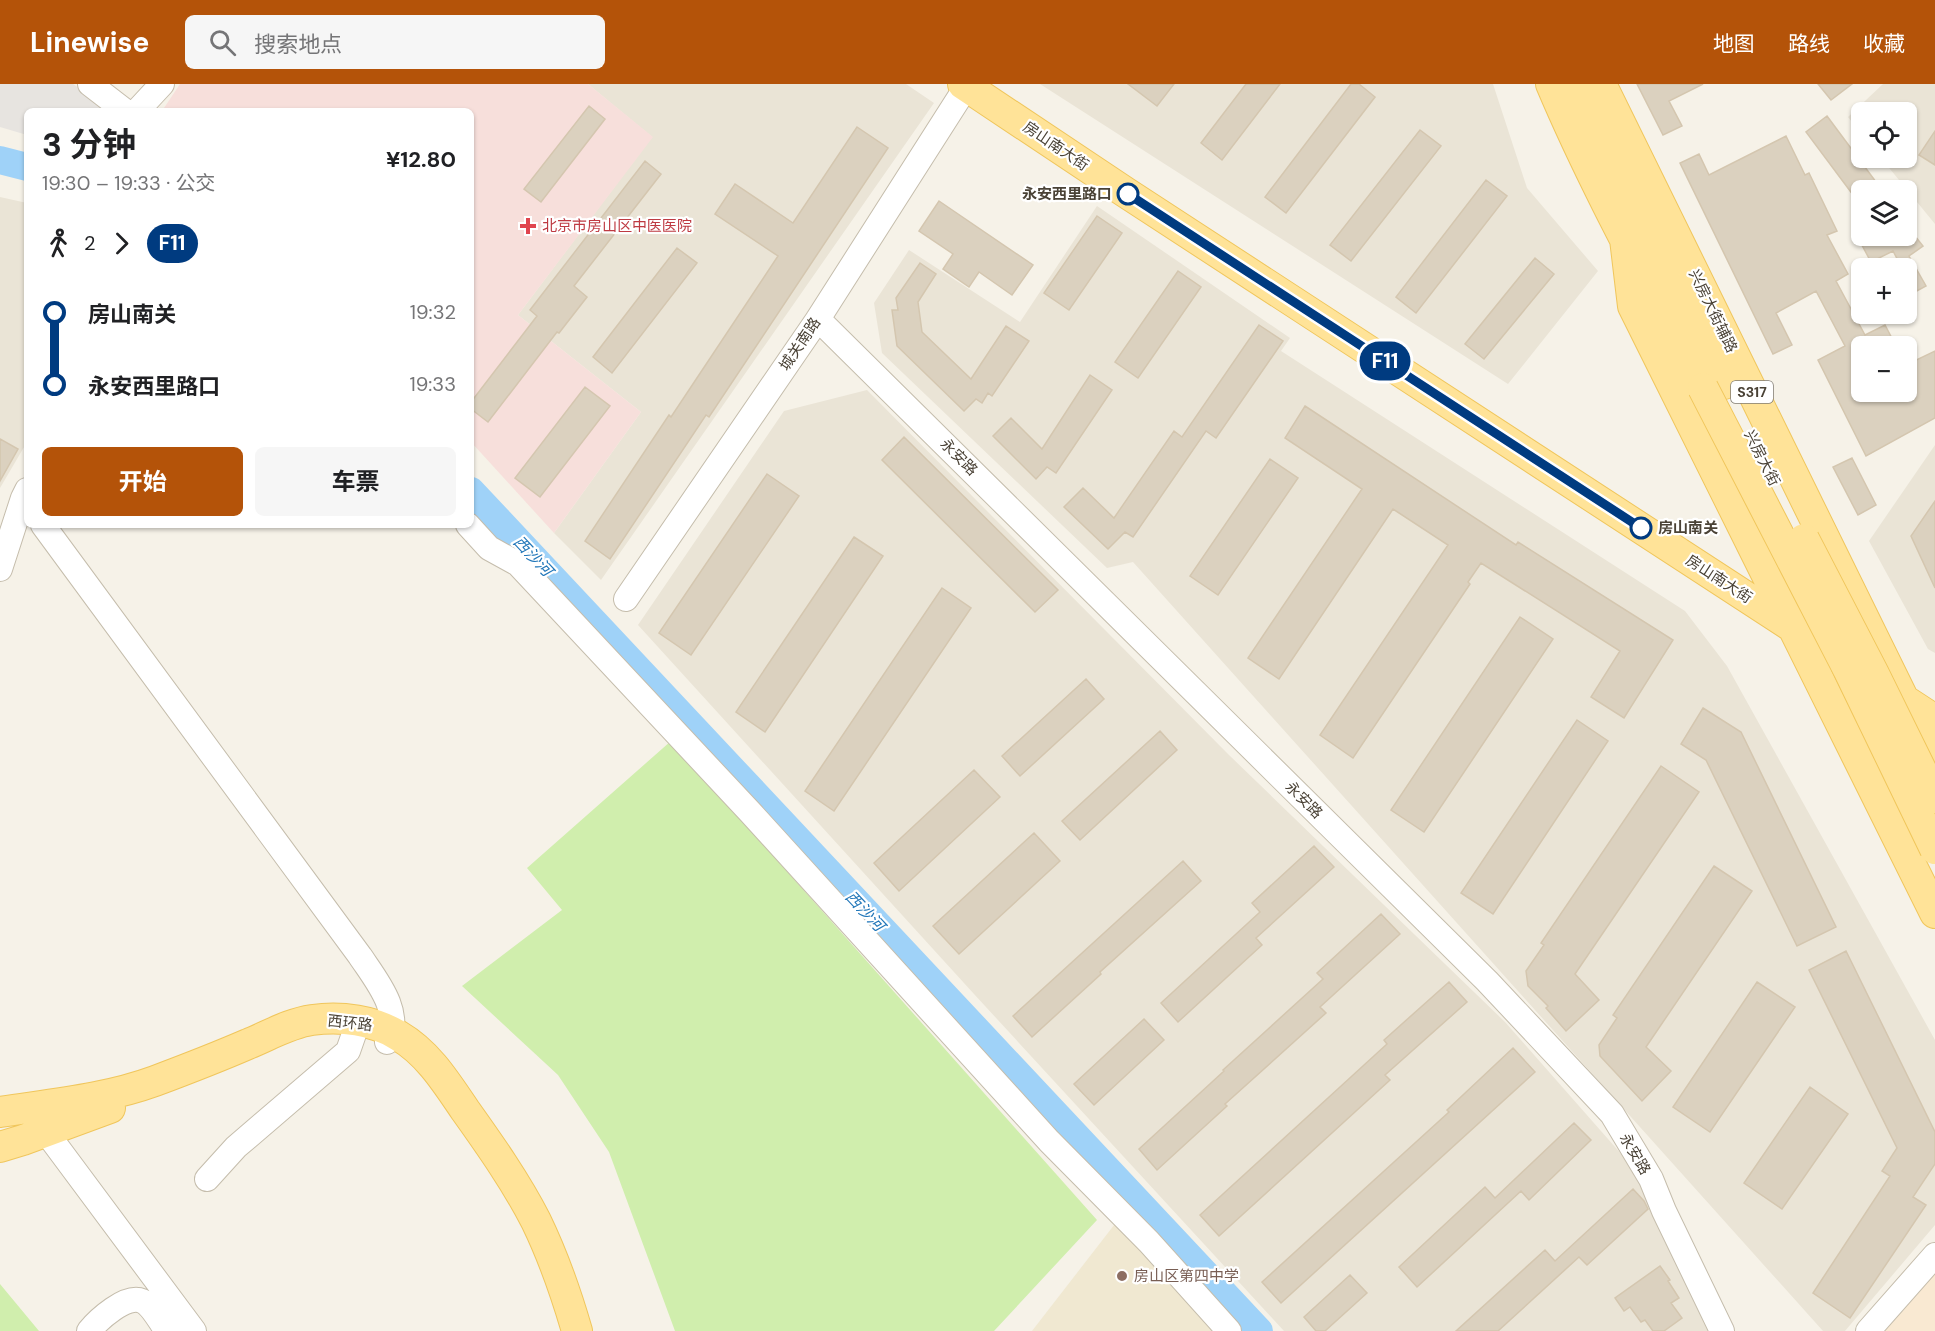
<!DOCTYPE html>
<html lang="zh">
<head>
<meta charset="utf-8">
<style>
	:root { --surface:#fff; --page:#f6f6f6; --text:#202124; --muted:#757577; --accent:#b45309 }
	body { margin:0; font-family:"DM Sans","Noto Sans SC",sans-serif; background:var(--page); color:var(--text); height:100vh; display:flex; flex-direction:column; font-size:22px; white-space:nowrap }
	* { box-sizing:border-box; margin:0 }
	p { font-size:20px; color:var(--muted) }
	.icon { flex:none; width:33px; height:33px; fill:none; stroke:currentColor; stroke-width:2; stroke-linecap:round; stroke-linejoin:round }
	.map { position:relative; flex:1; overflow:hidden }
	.drawer { position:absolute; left:24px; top:24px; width:450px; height:420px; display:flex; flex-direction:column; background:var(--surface); border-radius:9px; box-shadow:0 2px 4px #0004 }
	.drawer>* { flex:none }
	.badge { padding:0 12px; border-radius:20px; font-size:21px; line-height:39px }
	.controls { position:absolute; left:1851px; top:18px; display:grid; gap:12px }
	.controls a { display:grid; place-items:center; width:66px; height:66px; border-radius:9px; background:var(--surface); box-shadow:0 2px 4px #0004; font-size:30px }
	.map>.badge { position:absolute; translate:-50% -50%; box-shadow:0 0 0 3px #fff }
	.legs { display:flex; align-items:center; gap:9px; height:66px; padding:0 18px; font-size:20px }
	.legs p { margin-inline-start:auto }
	.head { display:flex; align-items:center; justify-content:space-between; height:102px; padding:0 18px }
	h1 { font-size:33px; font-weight:700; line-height:45px }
	.primary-button { display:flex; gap:12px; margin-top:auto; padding:12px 18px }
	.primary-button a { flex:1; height:69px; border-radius:9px; background:var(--accent); color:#fff; font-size:24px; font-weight:700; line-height:69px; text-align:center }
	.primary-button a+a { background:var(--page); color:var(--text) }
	ul { padding:0 18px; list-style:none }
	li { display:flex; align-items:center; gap:21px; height:72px; font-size:22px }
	li i { display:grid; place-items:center; width:9px; height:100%; margin:0 8px; background:currentColor }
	li i::after { content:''; width:15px; height:15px; margin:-8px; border:4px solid; border-radius:50%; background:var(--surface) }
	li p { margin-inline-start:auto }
	li:first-child i { background:linear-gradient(#0000 50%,currentColor 0) }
	li:last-child i { background:linear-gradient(currentColor 50%,#0000 0) }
	header { display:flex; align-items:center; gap:36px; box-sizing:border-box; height:84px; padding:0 30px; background:var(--accent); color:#fff }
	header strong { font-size:28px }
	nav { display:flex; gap:33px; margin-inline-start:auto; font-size:21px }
	.search { width:420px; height:54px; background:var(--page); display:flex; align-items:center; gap:15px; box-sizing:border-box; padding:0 21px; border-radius:9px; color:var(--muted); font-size:22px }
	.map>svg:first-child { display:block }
	.residential { fill:#eae4d6 }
	.commercial { fill:#f9e9d2 }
	.education { fill:#f0e8d1 }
	.medical { fill:#f7dfdb }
	.green { fill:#d0eead }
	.parking { fill:#e7e4e0 }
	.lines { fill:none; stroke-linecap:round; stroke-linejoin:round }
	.river { stroke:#9fd2f8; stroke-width:28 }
	.building { fill:#dbd1bf; stroke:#d4c6af; stroke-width:1.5 }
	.minor-casing { stroke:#c5bdac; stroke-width:26 }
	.major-casing { stroke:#f0c65c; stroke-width:32 }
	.minor { stroke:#fff; stroke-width:24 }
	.major { stroke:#ffe398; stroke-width:30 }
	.major-bridge-casing { stroke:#f0c65c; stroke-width:32; stroke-linecap:butt }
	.major-bridge { stroke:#ffe398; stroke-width:30 }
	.line-1-casing { stroke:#fff; stroke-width:14 }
	.line-1 { stroke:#003b80; stroke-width:9 }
	.stop-1-dot { fill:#fff; stroke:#003b80; stroke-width:3 }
	.health-dot { fill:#e0444e; stroke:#fff; stroke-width:2 }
	.education-dot { fill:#8d6e63; stroke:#fff; stroke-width:2 }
	.labels { text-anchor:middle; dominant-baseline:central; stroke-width:4.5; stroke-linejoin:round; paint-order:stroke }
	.shield { fill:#fff; stroke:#807b72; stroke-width:1.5 }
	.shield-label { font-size:14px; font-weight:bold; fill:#4a4236 }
	.street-label { font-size:15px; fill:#4a4236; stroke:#fff }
	.stop-label { font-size:15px; font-weight:bold; fill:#4a4236; stroke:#fff; text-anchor:end }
	.health-label { font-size:15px; fill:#be3a42; stroke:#fff; text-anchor:start }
	.education-label { font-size:15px; fill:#785e54; stroke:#fff; text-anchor:start }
	.water-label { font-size:16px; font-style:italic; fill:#2277b9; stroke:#fff }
</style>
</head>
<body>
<header>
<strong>Linewise</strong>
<div class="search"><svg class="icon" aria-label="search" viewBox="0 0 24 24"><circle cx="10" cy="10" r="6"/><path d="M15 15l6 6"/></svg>搜索地点</div>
<nav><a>地图</a><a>路线</a><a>收藏</a></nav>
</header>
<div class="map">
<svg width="1935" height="1247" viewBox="0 0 1935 1247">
	<rect width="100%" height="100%" fill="#f6f2e8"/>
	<path class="residential" d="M588,0H906L934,19L601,496L554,449L641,328L518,231L652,53Z
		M1040,0H1493L1527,104L1598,187L1508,300Z
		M1883,0H1935V140L1881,74H1906V28H1862L1861,49L1848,33Z
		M0,113L27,119V358L0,404Z
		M1097,122L1290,254L1281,267L1685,527L1727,582L1935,956V1141L1845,1247H1823L1133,478L1107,484L882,269L874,219L909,166L1020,238Z
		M867,306L1229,671L1505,938L1630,1080L1716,1247H1284L974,910L638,541L784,327Z
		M1935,361V569L1928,565L1869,457Z"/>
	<path class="commercial" d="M1935,1185V1247H1881Z"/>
	<path class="education" d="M1118,1136L1220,1247H1032Z"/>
	<path class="medical" d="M180,0H588L653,53L518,231L641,328L554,449L471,358V27H162Z"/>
	<path class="green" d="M671,657L1097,1136L994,1247H675L609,1068L558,991L462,902L562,826L527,784Z
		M0,1200L39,1247H0Z"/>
	<path class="parking" d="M0,0H73L112,27H27V51L0,43Z"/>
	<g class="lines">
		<path class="river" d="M0,76L27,83
			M471,407L1259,1247"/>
	</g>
	<path class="building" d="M1128,0H1174L1157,22Z
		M1246,0H1280L1222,76L1201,59Z
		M1351,0H1359L1375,13L1286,129L1265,113Z
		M1637,0H1703L1669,17L1682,42L1663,51Z
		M1818,0H1852L1831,16Z
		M589,22L605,35L541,118L524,105Z
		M1827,32L1882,106H1862V123L1806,48Z
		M857,43L888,64L709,333L706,331L610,475L585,457L669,331L671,333L778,172L715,130L735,100L793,139Z
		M1420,46L1441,62L1351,177L1330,161Z
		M1935,47V81L1919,71Z
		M1786,52L1805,91L1809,89L1837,147L1827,151L1848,190L1836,197L1865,251L1885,241L1896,262H1862V308H1906V281L1935,267V334L1866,372L1818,276L1845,262L1816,207L1776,229L1792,261L1773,270L1680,79L1699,70L1709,91Z
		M645,77L661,90L574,202L587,213L559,249L557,248L488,338L471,325V318L537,232L530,226Z
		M1486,96L1507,112L1416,229L1396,213Z
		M939,117L1033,181L1012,211L979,188L969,203L943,185L953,170L919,147Z
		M1097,132L1122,149L1069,226L1044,209Z
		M1857,152H1915L1923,162L1909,172L1926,202L1915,208L1906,193V184H1902L1893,167L1871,178Z
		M677,164L697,179L612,289L593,273Z
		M1535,174L1554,190L1484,275L1465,260Z
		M920,179L936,190L918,218L922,248L971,295L1006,242L1029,257L992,312L988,309L982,319L976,315L964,327L897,262L892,226H898L896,214Z
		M1178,187L1201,203L1138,294L1115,278Z
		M1259,241L1283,257L1216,354L1206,347L1133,453L1125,448L1108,465L1064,423L1083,404L1114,434L1174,347L1182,353Z
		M1090,291L1112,306L1056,389L1047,383L1036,395L993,352L1011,334L1042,365Z
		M585,303L610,322L540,413L515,394Z
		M1305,322L1516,461L1518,458L1673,556L1624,634L1591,613L1620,567L1481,479L1468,498L1470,500L1353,674L1320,651L1448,461L1393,425L1279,595L1248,574L1362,405L1285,354Z
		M904,353L1058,506L1035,528L882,376Z
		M0,355L18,365L0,397Z
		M1852,374L1876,421L1858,431L1833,383Z
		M1270,375L1298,394L1218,511L1190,492Z
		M767,390L799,412L691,571L659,549Z
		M1935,417V504L1911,452Z
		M854,453L883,472L765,648L736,628Z
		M942,504L971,524L834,727L805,707Z
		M1520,533L1553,555L1424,748L1391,726Z
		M1086,595L1104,615L1020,692L1002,672Z
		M1703,624L1741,648L1836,843L1797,862L1706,676L1681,660Z
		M1577,636L1608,657L1493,830L1461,809Z
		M1160,647L1177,666L1080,756L1062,737Z
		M1661,682L1699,708L1575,890L1599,916L1566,947L1546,924L1548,922L1528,902L1526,887L1544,861L1541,859Z
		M974,686L1000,713L899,807L874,779Z
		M1034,749L1060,777L959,870L933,842Z
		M1314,762L1334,783L1256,854L1262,861L1178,938L1161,919L1260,828L1252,819Z
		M1183,777L1201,797L1100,888L1101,890L1032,953L1013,932Z
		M1714,782L1752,807L1646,963L1671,987L1642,1017L1600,972L1599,961L1617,934L1613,931Z
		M1381,830L1400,850L1320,923L1326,929L1225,1020L1227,1022L1157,1086L1139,1065L1224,987L1223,986L1323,895L1317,889Z
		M1846,867L1935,1048V1080L1913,1113L1926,1121L1850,1234L1813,1209L1890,1092L1882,1087L1897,1064L1809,886Z
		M1449,898L1467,918L1385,991L1390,996L1219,1152L1200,1131L1387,960L1384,956Z
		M1757,898L1795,923L1710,1048L1673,1023Z
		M1144,935L1164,956L1094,1021L1074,1000Z
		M1513,964L1535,988L1281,1219L1262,1198L1449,1028L1447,1026Z
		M1810,1003L1848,1030L1782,1125L1744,1099Z
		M1574,1039L1591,1056L1529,1116L1521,1107L1417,1203L1399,1183L1485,1103L1495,1114Z
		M1633,1105L1644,1117L1648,1125L1587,1181L1579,1173L1498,1247H1456L1545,1166L1555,1177Z
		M1660,1182L1670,1196L1668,1197L1679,1214L1671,1219L1682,1234L1664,1247H1653L1645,1236L1641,1238L1630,1223L1624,1227L1615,1214Z
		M1350,1191L1367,1209L1325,1247H1316L1304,1233Z"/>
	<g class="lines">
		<g class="minor-casing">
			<path id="minor" d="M90,0L125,27
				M137,27L162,0
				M818,235L1487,897L1612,1030L1651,1095L1664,1127L1722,1247
				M43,441L360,872C376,896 404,929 387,958
				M468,441L489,464L518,480L750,728L1049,1057L1149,1158L1229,1247
				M0,485L23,414L27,406
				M626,515L818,235L968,0
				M46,1048L194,1247
				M207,1095L236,1063L348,967L355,947
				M89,1247C98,1236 126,1210 142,1217C152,1221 160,1238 167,1247
				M1868,1247L1935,1171"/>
		</g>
		<g class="major-casing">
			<path id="major" d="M963,0L1125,108L1935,636
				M1551,0C1595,104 1651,204 1703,304
				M1575,0L1583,19L1724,300
				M1601,0L1935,679
				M1625,155L1633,222L1935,829
				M0,1028C52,1020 106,1015 155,997C187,985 218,973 248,960C268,952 290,939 312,936C341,932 374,936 399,952C428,969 446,998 465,1026C490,1061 516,1098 536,1137C553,1172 566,1209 577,1247
				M0,1063L23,1056L110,1024"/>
		</g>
		<use href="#minor" class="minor"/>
		<use href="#major" class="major"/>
		<g class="major-bridge-casing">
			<path id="major-bridge" d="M1703,304L1848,585L1935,765
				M1804,455L1874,590L1935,714"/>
		</g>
		<use href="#major-bridge" class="major-bridge"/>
	</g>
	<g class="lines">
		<g class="line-1-casing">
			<path id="line-1" d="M1128,110L1641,444"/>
		</g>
		<use href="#line-1" class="line-1"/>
	</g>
	<g class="stop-1-dot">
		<circle cx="1128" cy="110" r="10"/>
		<circle cx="1641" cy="444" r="10"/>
	</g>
	<path class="health-dot" d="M525 133h6v6h6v6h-6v6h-6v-6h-6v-6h6z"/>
	<circle class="education-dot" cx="1122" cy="1192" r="6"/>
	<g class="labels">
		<rect class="shield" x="1731" y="297" width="42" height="22" rx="4.5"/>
		<g class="shield-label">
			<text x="1752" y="308">S317</text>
		</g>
		<g class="street-label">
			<text transform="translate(1056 62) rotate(34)">房山南大街</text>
			<text transform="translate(1713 227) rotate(64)">兴房大街辅路</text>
			<text transform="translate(800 260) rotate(-56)">城关南路</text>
			<text transform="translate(959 373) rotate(45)">永安路</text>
			<text transform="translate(1762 374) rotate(63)">兴房大街</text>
			<text transform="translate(1719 495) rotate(33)">房山南大街</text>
			<text transform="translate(1304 716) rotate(45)">永安路</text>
			<text transform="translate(350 939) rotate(6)">西环路</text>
			<text transform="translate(1635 1070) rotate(59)">永安路</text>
		</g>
		<g class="stop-label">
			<text x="1112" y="110">永安西里路口</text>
			<text x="1658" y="444" text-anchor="start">房山南关</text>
		</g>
		<g class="health-label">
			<text x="542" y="142">北京市房山区中医医院</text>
		</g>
		<g class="education-label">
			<text x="1134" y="1192">房山区第四中学</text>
		</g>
		<g class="water-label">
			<text transform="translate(533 472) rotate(47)">西沙河</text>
			<text transform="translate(865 827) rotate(47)">西沙河</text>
		</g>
	</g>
</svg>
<div class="controls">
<a><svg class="icon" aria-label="locate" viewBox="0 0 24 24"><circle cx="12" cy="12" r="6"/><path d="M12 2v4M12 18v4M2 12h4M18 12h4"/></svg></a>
<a><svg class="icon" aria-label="layers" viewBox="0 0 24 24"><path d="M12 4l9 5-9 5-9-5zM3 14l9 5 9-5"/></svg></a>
<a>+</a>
<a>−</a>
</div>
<b class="badge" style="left:1385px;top:277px;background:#003b80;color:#fff">F11</b>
<section class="drawer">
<div class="head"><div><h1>3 分钟</h1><p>19:30 – 19:33 · 公交</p></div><b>¥12.80</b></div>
<div class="legs"><svg class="icon" aria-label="walk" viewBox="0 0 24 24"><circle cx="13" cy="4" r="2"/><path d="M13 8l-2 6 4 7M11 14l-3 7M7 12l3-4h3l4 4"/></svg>2<svg class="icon" aria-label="forward" viewBox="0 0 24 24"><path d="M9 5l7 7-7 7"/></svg><b class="badge" style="background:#003b80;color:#fff">F11</b></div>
<ul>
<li><i style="color:#003b80"></i><b>房山南关</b><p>19:32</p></li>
<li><i style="color:#003b80"></i><b>永安西里路口</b><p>19:33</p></li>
</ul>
<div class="primary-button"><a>开始</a><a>车票</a></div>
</section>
</div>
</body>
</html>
